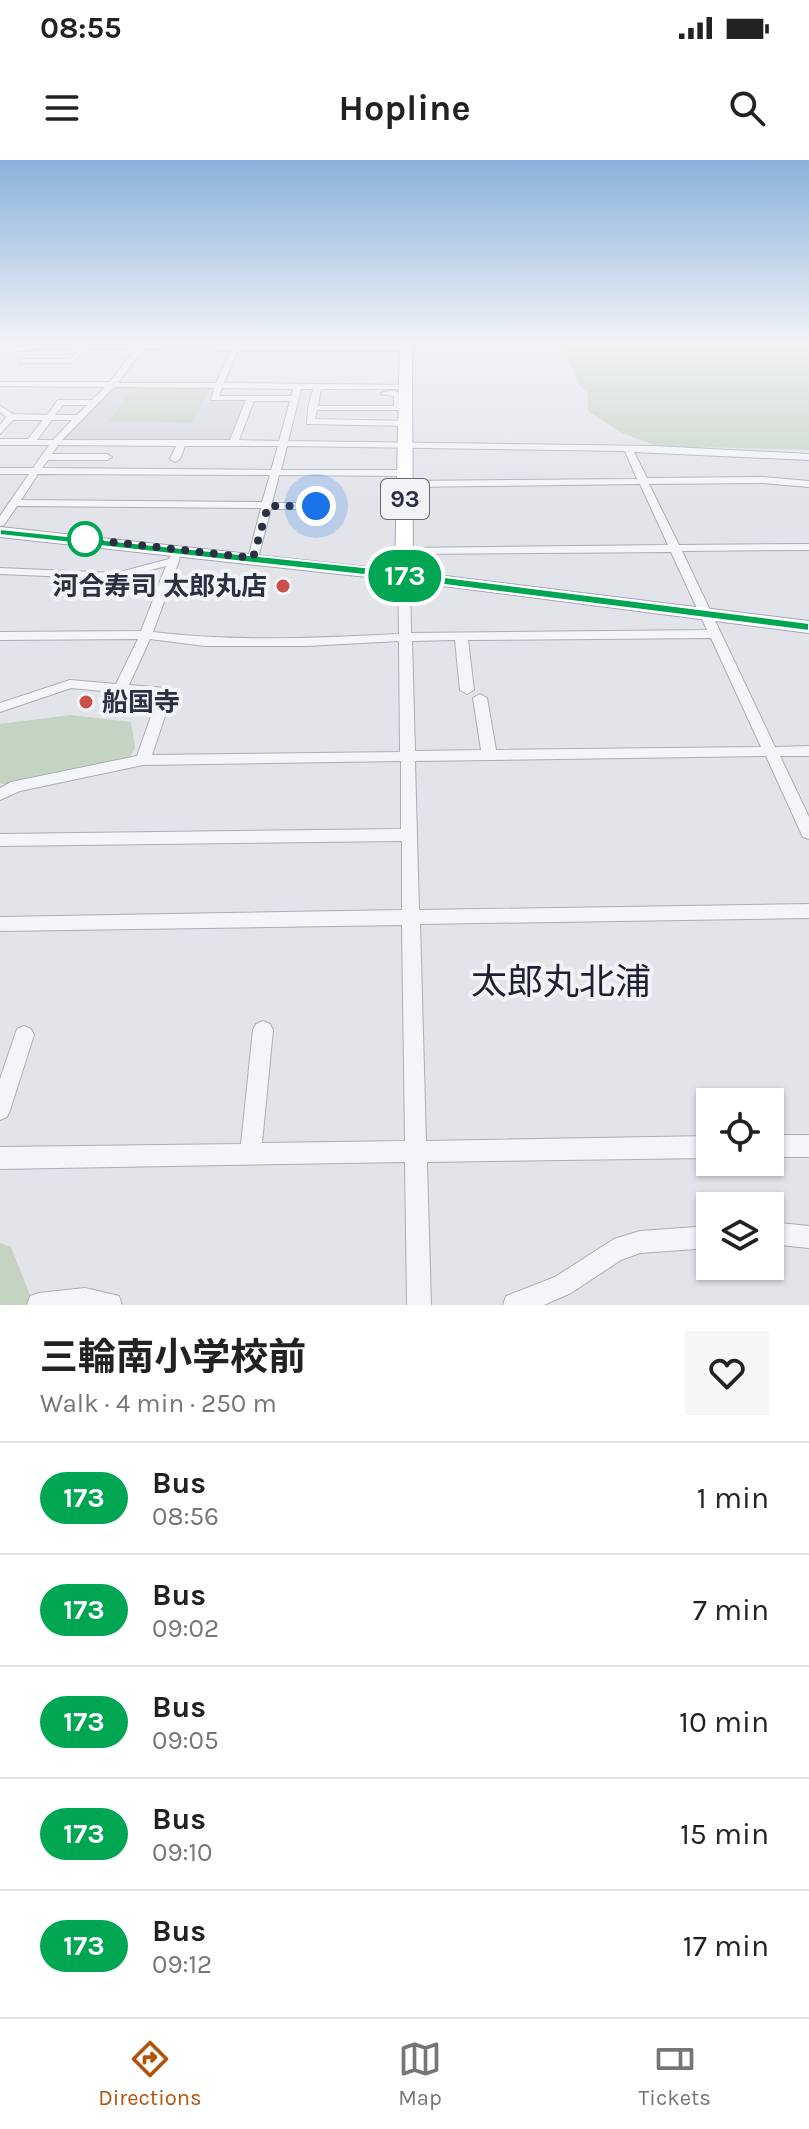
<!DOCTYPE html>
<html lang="en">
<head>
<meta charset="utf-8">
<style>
	:root { --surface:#fff; --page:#f6f6f6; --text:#222; --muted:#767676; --line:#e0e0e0; --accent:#b45309 }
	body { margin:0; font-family:Karla,"Noto Sans JP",sans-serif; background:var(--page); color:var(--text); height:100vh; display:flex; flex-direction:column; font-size:30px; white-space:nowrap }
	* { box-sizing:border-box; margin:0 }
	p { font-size:26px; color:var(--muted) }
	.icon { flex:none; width:44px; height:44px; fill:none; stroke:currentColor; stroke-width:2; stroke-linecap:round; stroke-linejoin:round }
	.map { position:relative; height:1145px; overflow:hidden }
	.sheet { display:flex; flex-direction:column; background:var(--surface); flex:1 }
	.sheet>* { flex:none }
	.badge { padding:0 16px; border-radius:26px; font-size:28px; line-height:52px }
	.tools { position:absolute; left:696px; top:928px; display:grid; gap:16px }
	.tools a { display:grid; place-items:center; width:88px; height:88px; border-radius:0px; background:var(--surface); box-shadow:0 2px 6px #0004; font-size:40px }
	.you { position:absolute; width:40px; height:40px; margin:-20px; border:6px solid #fff; border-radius:50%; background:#1a73e8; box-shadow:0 0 0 12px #1a73e833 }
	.map>.badge { position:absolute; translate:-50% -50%; box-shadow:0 0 0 4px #fff }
	.round { display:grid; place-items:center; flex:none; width:84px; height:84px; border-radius:0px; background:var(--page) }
	.headline { display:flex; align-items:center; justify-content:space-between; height:136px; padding:0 40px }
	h1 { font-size:38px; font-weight:700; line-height:60px }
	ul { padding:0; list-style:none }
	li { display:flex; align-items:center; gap:24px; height:112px; padding:0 40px; border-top:2px solid var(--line) }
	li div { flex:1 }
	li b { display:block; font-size:30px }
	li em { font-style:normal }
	li .badge { min-width:88px; font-weight:700; text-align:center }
	.status { display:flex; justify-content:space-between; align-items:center; height:56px; padding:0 40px; background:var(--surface); direction:ltr }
	.status svg { height:22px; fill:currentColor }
	header { display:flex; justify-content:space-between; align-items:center; height:104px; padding:0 40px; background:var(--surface); font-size:36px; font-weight:700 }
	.menu { display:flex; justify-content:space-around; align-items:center; height:112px; border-top:2px solid var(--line); background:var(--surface); font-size:22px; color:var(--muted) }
	.menu a { display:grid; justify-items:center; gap:4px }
	.menu .selected { color:var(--accent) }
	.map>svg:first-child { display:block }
	.built { fill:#d4d6df }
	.green { fill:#c5d3c3 }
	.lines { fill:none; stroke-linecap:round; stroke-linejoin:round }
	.stream { stroke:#9eacc8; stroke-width:2 }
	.street-casing { stroke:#abaeb7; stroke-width:2 }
	.primary-casing { stroke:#a1a6b5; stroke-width:2 }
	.street { fill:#f4f5f8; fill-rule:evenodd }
	.primary { fill:#fff; fill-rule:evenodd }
	.line { fill:#00a651; stroke:#fff; stroke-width:2 }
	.walk { stroke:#2a2f41; stroke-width:8; stroke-dasharray:0 14.4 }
	.stop-dot { fill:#fff; stroke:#00a651; stroke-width:4 }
	.poi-dot { fill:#c94e4c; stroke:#f1f3f7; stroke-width:3 }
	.labels { text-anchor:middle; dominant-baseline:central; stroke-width:8; stroke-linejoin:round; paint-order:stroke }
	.shield { fill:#f1f3f7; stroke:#666a78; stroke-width:2 }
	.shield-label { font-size:24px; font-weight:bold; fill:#2a2f41 }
	.poi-label { font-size:26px; font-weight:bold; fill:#2a2f41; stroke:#f1f3f7; text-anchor:end }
	.near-quarter-label { font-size:36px; fill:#1d2032; stroke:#f1f3f7 }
</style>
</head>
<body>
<div class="status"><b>08:55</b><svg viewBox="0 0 49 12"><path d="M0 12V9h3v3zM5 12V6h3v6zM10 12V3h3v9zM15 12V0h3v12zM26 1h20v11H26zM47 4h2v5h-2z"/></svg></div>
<header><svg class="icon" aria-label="menu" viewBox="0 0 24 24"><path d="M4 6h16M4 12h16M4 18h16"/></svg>Hopline<svg class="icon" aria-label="search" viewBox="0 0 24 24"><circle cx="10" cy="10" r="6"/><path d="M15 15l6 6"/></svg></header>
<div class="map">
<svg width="809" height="1145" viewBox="0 0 809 1145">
	<rect width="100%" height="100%" fill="#e2e4ea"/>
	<path class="built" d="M118,224L216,227L212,239L248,241L229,283L63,280Z"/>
	<path class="green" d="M560,183H809V290L657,286L624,274L588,251L587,232L580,226Z
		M148,226L211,228L191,263L109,261L129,234Z
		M71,555L131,562L135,588L123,610L11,627L0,623V564Z
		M0,1083L11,1087L34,1145H0Z"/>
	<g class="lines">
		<path class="stream" d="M63,279L85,256"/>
		<g class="street-casing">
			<path id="street" d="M140,183H146V185H232L233,183H241L240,185L410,186L407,190H238L224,223L406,225L410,227L406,229H321L318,246H394V236L380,234C385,230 397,230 402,234V248L398,250H317L315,259L409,261L410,263L406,266L307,264L308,248L313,229H301L288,281L654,286L809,294V300L634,292L647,318L763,317L809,321V327L763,323L649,324L679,385L809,384V390L682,391L775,587L809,586V596H780L809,657V679L803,677L801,673L766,596L415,601L419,750L809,744V758L420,764L426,981L710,976V998L427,1002L431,1145H407L405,1002L0,1009V987L241,984L253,870L256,864L263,861L270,864L273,870L262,983L405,981L402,765L0,771V757L402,750V681L0,686V674L401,669V601L143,605L20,631L0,640V628L11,622L137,596L158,536L71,528L0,552V543L70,520L116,524L138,479L0,480V472L141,471L166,406L116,419L0,414V408L116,413L169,399L172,393H180L179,401L153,472C235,482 317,478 399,474L398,416L404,413L410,416L411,473L707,470L671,392L404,394L399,391L404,388L668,385L640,324L406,327L401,324L406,321L637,319L625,291L287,286L281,310H405L410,313L405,316L279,315L272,343H316L321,346L316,349H271L258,398L253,401L248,398L261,348L17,346L4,365L0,366V356L29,314H0V308H33L49,285H0V279H28L43,260H13L0,274V265L6,257L0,252V246L13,254L47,255L58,240H92L105,227L0,226V222H110L135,189H86L72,203H20V199H70L78,189H36L0,193V189L36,185H138ZM143,189L231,190L216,223H118ZM114,227L214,228L211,240H246L230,280H62ZM222,228L293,229L291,236H219ZM254,241H290L279,281L239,280ZM63,245H87L77,255H55ZM52,260H72L53,280H37ZM58,285L176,286L170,299L175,302L180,299L185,286H278L271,310L42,308L48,300H107L112,297L107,294H52ZM38,314L270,315L262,342L21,340ZM711,478L761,587L496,590L487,538L480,534L473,538L481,590L415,591L412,481L455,480L460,530L467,534L474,530L468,480ZM150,479L205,486H306L399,481L400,592L152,595L173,532L166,528L129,525Z
				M24,866L31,869L34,875L10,950L7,957L0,960V919L17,869Z
				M770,975H809V997H770Z
				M770,1062L809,1066V1088L770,1084Z
				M710,1066V1088L640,1093L621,1100L571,1133L544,1145H503L506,1136L555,1117L614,1079L640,1071Z
				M85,1128L119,1136L122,1145H27L30,1136L39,1133Z"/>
		</g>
		<g class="primary-casing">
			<path id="primary" d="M400,183H412L413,412L809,461V473L404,421L0,377V367L395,410Z"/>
		</g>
		<use href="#street" class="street"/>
		<use href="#primary" class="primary"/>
	</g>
	<linearGradient id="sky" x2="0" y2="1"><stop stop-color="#8ab1db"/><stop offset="0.53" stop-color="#f2f3f6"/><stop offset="1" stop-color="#f2f3f6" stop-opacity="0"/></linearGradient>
	<rect width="809" height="344" fill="url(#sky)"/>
	<path class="line" d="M0,369L373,408L809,463V471L373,416L0,375Z"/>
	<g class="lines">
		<path class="walk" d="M85,379L253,398L268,346H316"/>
	</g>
	<circle class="stop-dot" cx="85" cy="379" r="16"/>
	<g class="poi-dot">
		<circle cx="283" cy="426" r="8"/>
		<circle cx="86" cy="542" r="8"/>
	</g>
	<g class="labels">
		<rect class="shield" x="381" y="319" width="48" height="40" rx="6"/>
		<g class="shield-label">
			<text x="405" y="339">93</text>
		</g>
		<g class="poi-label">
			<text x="267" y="426">河合寿司 太郎丸店</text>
			<text x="102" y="542" text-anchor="start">船国寺</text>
		</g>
		<g class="near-quarter-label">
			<text x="561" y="822">太郎丸北浦</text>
		</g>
	</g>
</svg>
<div class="tools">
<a><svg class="icon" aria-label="locate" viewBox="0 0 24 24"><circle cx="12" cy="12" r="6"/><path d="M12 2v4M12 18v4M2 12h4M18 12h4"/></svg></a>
<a><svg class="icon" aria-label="layers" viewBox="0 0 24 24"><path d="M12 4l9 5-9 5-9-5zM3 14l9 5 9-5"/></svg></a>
</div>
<div class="you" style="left:316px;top:346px"></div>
<b class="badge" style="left:405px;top:416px;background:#00a651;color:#fff">173</b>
</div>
<section class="sheet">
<div class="headline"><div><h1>三輪南小学校前</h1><p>Walk · 4 min · 250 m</p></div><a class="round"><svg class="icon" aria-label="heart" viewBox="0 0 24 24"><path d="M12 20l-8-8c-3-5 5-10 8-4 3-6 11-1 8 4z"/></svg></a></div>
<ul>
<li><span class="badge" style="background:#00a651;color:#fff">173</span><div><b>Bus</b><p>08:56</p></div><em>1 min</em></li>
<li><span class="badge" style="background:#00a651;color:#fff">173</span><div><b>Bus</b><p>09:02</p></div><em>7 min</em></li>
<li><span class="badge" style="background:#00a651;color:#fff">173</span><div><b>Bus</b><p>09:05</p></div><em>10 min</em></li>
<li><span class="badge" style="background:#00a651;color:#fff">173</span><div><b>Bus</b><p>09:10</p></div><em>15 min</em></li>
<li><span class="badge" style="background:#00a651;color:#fff">173</span><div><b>Bus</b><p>09:12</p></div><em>17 min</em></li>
</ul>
</section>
<nav class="menu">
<a class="selected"><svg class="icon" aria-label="directions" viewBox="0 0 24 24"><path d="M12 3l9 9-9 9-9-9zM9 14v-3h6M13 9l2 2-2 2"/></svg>Directions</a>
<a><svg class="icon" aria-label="map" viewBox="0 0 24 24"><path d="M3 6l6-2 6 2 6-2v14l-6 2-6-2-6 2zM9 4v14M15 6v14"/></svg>Map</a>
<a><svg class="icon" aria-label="tickets" viewBox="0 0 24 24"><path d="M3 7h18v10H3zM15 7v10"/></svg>Tickets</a>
</nav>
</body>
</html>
